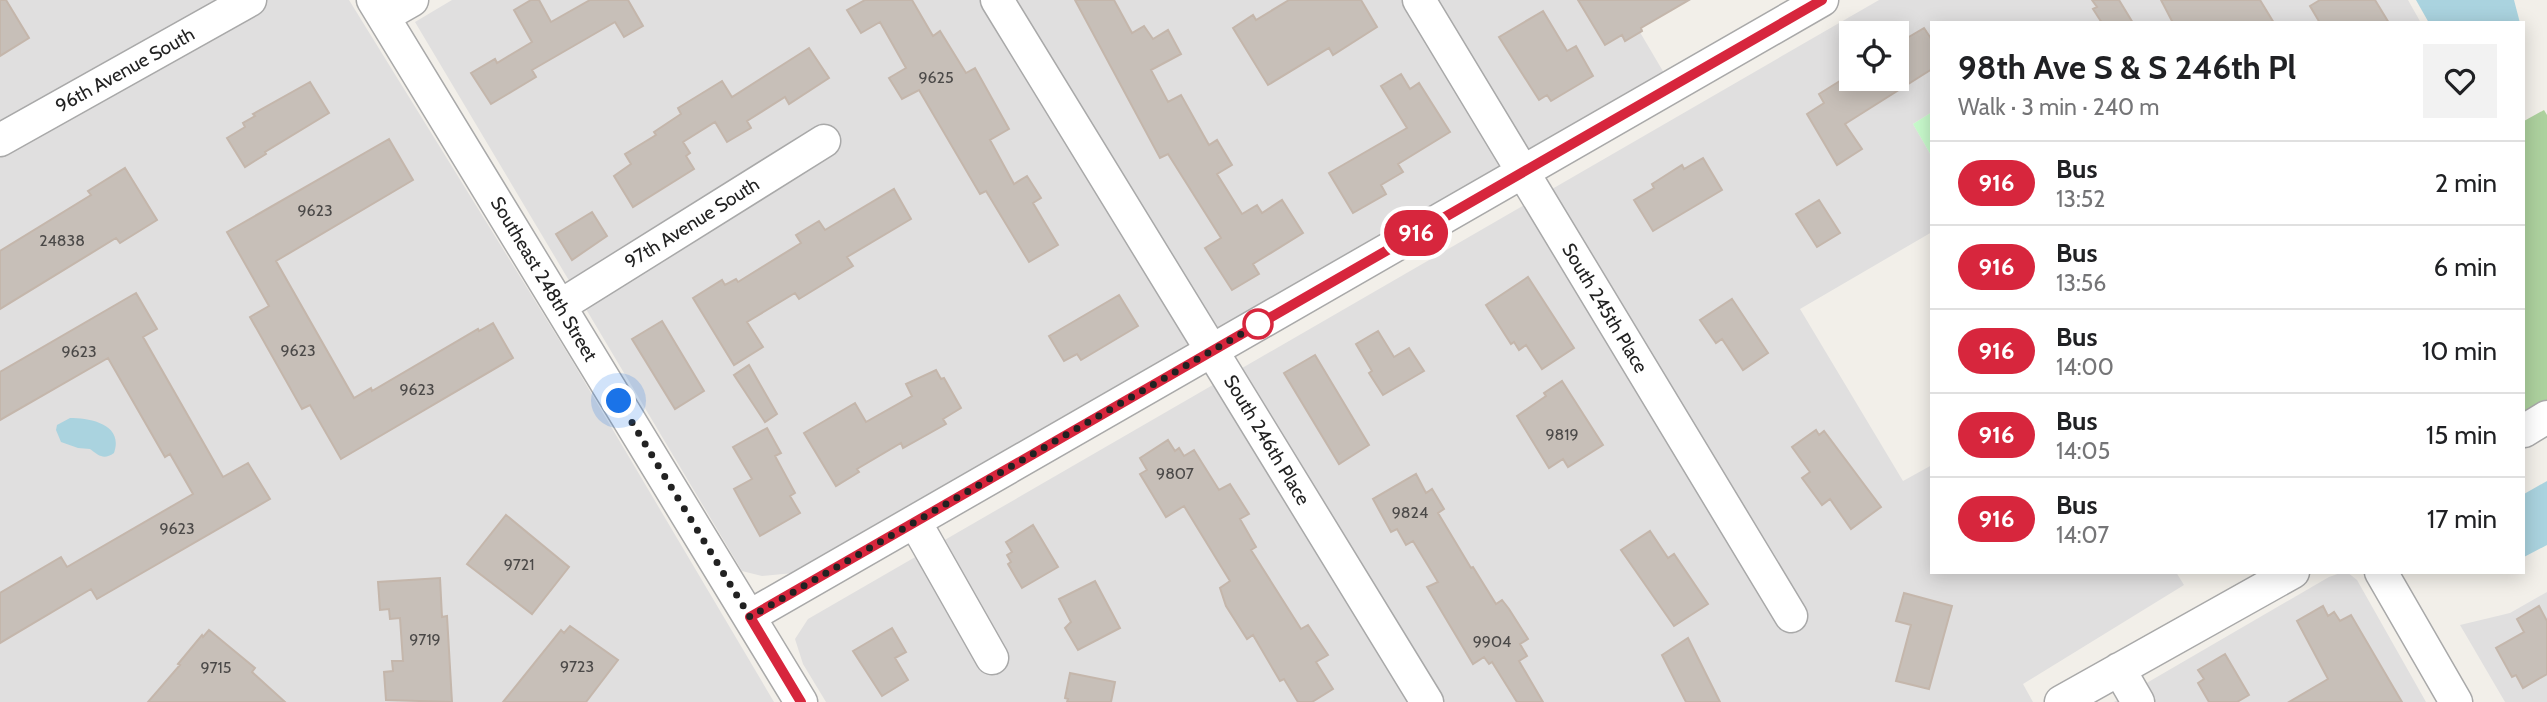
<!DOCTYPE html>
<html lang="en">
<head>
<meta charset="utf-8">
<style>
	:root { --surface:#fff; --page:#f2f2f2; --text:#202124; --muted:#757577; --line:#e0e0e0 }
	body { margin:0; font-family:Cabin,sans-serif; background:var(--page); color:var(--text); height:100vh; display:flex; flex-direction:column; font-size:26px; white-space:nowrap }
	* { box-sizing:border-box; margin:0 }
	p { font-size:23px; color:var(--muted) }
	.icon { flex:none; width:38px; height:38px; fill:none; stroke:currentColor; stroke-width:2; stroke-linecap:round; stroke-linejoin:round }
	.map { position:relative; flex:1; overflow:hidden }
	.drawer { position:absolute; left:1930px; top:21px; width:595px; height:553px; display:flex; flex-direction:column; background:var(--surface); border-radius:0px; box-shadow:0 4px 18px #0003 }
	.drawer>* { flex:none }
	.badge { padding:0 14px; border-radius:23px; font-size:24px; line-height:46px }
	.buttons { position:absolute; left:1839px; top:21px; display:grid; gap:14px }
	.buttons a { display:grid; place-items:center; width:70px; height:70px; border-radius:0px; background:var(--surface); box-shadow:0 4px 18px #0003; font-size:35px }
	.you { position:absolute; width:35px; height:35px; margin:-18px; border:5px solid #fff; border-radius:50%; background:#1a73e8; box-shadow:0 0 0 10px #1a73e833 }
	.map>.badge { position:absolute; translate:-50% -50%; box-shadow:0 0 0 4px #fff }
	.round { display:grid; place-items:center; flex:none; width:74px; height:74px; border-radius:0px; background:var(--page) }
	.head { display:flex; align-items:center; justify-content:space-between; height:119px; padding:0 28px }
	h1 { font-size:33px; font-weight:700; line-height:52px }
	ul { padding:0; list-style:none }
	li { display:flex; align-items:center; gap:21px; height:84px; padding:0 28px; border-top:2px solid var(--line) }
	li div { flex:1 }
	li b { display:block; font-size:26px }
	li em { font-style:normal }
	li .badge { min-width:77px; font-weight:700; text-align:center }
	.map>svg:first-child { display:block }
	.residential { fill:#e0dfdf; fill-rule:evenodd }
	.forest { fill:#add19e }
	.park { fill:#c8facc }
	.water { fill:#aad3df }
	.building { fill:#c7bfb8; stroke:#c4b6ab; stroke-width:2 }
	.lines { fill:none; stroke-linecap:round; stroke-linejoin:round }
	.minor-casing { stroke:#a9a9a9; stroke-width:35 }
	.minor { stroke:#fff; stroke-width:32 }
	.line-casing { stroke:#fff; stroke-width:16 }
	.line { stroke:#d7263d; stroke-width:10 }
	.walk { stroke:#222; stroke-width:7; stroke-dasharray:0 12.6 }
	.stop-dot { fill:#fff; stroke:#d7263d; stroke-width:3.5 }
	.labels { text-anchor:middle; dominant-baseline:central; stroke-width:5; stroke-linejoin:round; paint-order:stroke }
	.number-label { font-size:16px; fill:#4b4948 }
	.street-label { font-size:19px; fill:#222; stroke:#fff }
</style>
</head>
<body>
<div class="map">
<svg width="2547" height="702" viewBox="0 0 2547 702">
	<rect width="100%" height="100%" fill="#f2efe9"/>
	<path class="residential" d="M0,0H349L571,359L774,702H0Z
		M452,0H1621L1664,73L794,573L762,576L742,571L415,22Z
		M1879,0H2408L2421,23H1932V112L1913,124L1932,157V232L1800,309L1903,481L1932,465V572H2176L2184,585L2023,684L2033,702H826L803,664L795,639L808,619ZM1852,33H1897V79H1852Z
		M2343,572H2347L2357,580L2426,702H2114L2329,577Z
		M2547,592V702H2505L2460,625L2510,613Z"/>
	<path class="forest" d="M2544,110L2547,115V405L2524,418V121Z"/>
	<path class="park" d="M1932,112V157L1913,124Z"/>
	<path class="water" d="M2416,0H2514L2520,23H2429Z
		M70,418C90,418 124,424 114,453C104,460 99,456 90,449L78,448L61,442L56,430L57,425Z
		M2547,481V545L2524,557V494Z"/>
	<path class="building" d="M0,0H6L29,38L0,56Z
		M531,0H539L551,22L590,0H628L643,26L624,37L615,22L532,70L536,77L491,104L471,73L495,59L497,63L532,42L514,10Z
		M865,0H912L933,36L940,31L966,73L975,68L1009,129L990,140L1014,184L1027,176L1041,198L1033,203L1058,245L1029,262L986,191L980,194L919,90L902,99L889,78L906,68L880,22L861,33L847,10Z
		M1075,0H1114L1132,33L1144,26L1153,39L1168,30L1181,54L1151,70L1168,102L1181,95L1209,145L1217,140L1232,165L1217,174L1242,214L1257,205L1262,213L1282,200L1303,233L1253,264L1259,274L1232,290L1205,248L1221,238L1168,154L1160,158Z
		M1289,0H1361L1377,27L1333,55L1329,48L1268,85L1233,28L1253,15L1256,20Z
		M1578,0H1689L1641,28L1642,31L1625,41L1622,35L1605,45Z
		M2092,0H2119L2133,23H2102L2093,9L2097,7Z
		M2161,0H2260L2274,23H2173Z
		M2320,0H2375L2389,23H2320L2310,6Z
		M1543,11L1567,51L1576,46L1593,76L1551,101L1547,95L1539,100L1499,37Z
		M1924,28L1932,40V69L1845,124L1862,149L1837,165L1807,114L1824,103L1819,94L1843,79L1849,87L1862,79H1897V44Z
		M809,48L829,78L789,104L785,97L747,121L751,128L727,142L715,122L683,142L690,153L686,156L694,169L633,207L614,176L631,164L625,154L656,135L654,132L681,114L678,108L722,81L732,97Z
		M1401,74L1410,89L1419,83L1450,132L1398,164L1403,172L1381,185L1386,194L1353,213L1329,173L1407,128L1381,86Z
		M310,82L329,113L265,152L266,154L245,167L227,138L245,127L243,123L255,116L253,114Z
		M389,139L413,180L276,261L354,398L371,388L372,391L478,329L479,331L493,323L513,358L341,459L310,405L302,409L250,317L269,306L227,232Z
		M1703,158L1722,190L1653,231L1634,200L1654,188L1652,184L1682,165L1684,169Z
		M125,168L157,220L120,243L116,238L0,309V251L91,195L88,191Z
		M894,189L911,219L847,257L853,266L799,299L795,293L747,322L763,347L734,365L693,298L722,280L725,285L736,279L738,282L801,243L796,235L819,221L825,230Z
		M1819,200L1840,233L1817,247L1796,214Z
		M592,212L607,236L572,260L556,234Z
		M1528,277L1574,348L1542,369L1526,345L1519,350L1514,342L1511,344L1486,305Z
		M136,293L157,329L143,337L223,477L248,463L270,499L97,599L91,589L0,643V593L61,557L67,567L193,494L170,454L165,457L108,358L0,420V372Z
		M1119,295L1138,326L1081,360L1077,354L1064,361L1049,336Z
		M1732,299L1768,353L1743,370L1722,339L1716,343L1700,320Z
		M662,321L704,391L675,409L632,339Z
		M1378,331L1394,357L1409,348L1424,371L1383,395L1369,373L1372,371L1356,344Z
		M1315,355L1369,445L1339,464L1284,373Z
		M749,365L777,414L765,422L734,375Z
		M936,370L941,379L944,378L961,408L943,419L946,424L903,448L901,443L857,469L859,472L836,486L804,433L855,403L866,422L912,396L906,384Z
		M1562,381L1603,445L1568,467L1563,459L1549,468L1517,416L1546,396L1544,393Z
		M767,428L781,453L775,456L795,493L790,496L800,513L760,536L734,489L752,479L733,447Z
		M1816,430L1819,435L1824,431L1881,507L1851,529L1830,499L1822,505L1802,478L1810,472L1792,447Z
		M1168,440L1175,451L1179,448L1184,456L1194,450L1219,490L1230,484L1249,514L1240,519L1256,547L1251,550L1301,629L1308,625L1328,655L1316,662L1333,689L1312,702H1298L1284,679L1280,681L1253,635L1247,639L1226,606L1220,588L1230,581L1184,506L1166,517L1140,474L1147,470L1140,458Z
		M1416,474L1426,493L1432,489L1444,509L1438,513L1471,568L1473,567L1496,604L1502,600L1509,609L1528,639L1520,644L1527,656L1519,661L1543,702H1517L1492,662L1489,664L1484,657L1473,664L1427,587L1438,582L1413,541L1406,545L1397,529L1391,532L1373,499Z
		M506,515L569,567L532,614L467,564Z
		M1033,525L1058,567L1022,588L1008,564L1011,562L1007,555L1012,552L1006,542Z
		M1650,531L1668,558L1674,554L1708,604L1674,626L1621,550Z
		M440,578L442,617L447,616L452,702L386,700L384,672L393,671L392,661H403L400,618L390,619L389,609L380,610L378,582Z
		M1095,581L1120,628L1078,650L1065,628L1071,622L1059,599Z
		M1904,593L1952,606L1929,689L1896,681L1911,625L1896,621Z
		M2323,606L2328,616L2334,612L2340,621L2351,615L2402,702H2289L2328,679L2297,621Z
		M2539,606L2547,621V674L2523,688L2516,675L2512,677L2496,648L2524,632L2517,619Z
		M570,626L618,660L586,702H503L561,630L564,633Z
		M892,628L906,652L895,658L908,680L882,696L853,651Z
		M209,630L255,668L252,672L285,702H148L180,665L178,664L202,635L203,637Z
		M1688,638L1720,702H1686L1662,655Z
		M2225,654L2249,695L2237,702H2209L2198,683L2204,679L2198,670Z
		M1070,673L1115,682L1111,702H1067L1068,699L1065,698Z"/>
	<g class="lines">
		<g class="minor-casing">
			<path id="minor" d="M373,0L801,702
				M997,0L1427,702
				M1419,0L1791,616
				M384,16L412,0
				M0,140L250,0
				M560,306L824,141
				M2524,431L2547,417
				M915,522L992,658
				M2381,572L2456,702
				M750,616L1822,0
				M2119,669L2138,702
				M2061,702L2293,572"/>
		</g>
		<use href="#minor" class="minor"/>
	</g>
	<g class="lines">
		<g class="line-casing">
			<path id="line" d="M801,702L750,617L1822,0"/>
		</g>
		<use href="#line" class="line"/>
		<path class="walk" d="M619,401L750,617L1260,323L1258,324"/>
	</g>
	<circle class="stop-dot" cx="1258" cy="324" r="14"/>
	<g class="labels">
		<g class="number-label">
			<text x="936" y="77">9625</text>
			<text x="315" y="210">9623</text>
			<text x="62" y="240">24838</text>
			<text x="298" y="350">9623</text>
			<text x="79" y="351">9623</text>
			<text x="417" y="389">9623</text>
			<text x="1562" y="434">9819</text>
			<text x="1175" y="473">9807</text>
			<text x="1410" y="512">9824</text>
			<text x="177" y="528">9623</text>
			<text x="519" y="564">9721</text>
			<text x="425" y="639">9719</text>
			<text x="1492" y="641">9904</text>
			<text x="577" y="666">9723</text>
			<text x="216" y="667">9715</text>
		</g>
		<g class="street-label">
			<text transform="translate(125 70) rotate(-29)">96th Avenue South</text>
			<text transform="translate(692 223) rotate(-32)">97th Avenue South</text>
			<text transform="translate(544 279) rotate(59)">Southeast 248th Street</text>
			<text transform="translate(1605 308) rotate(59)">South 245th Place</text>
			<text transform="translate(1267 440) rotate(59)">South 246th Place</text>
		</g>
	</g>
</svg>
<div class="buttons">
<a><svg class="icon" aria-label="locate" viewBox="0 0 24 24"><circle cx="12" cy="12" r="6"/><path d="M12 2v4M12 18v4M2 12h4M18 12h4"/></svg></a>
</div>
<div class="you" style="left:619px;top:401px"></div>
<b class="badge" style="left:1416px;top:233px;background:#d7263d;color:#fff">916</b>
<section class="drawer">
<div class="head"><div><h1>98th Ave S &amp; S 246th Pl</h1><p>Walk · 3 min · 240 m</p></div><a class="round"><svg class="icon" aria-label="heart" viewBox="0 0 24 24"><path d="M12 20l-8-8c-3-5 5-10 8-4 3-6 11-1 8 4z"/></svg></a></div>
<ul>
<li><span class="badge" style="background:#d7263d;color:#fff">916</span><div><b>Bus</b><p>13:52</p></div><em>2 min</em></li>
<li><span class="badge" style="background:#d7263d;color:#fff">916</span><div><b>Bus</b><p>13:56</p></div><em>6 min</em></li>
<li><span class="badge" style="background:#d7263d;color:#fff">916</span><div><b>Bus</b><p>14:00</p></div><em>10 min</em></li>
<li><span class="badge" style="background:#d7263d;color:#fff">916</span><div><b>Bus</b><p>14:05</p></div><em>15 min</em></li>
<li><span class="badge" style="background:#d7263d;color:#fff">916</span><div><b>Bus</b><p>14:07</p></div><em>17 min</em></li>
</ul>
</section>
</div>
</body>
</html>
